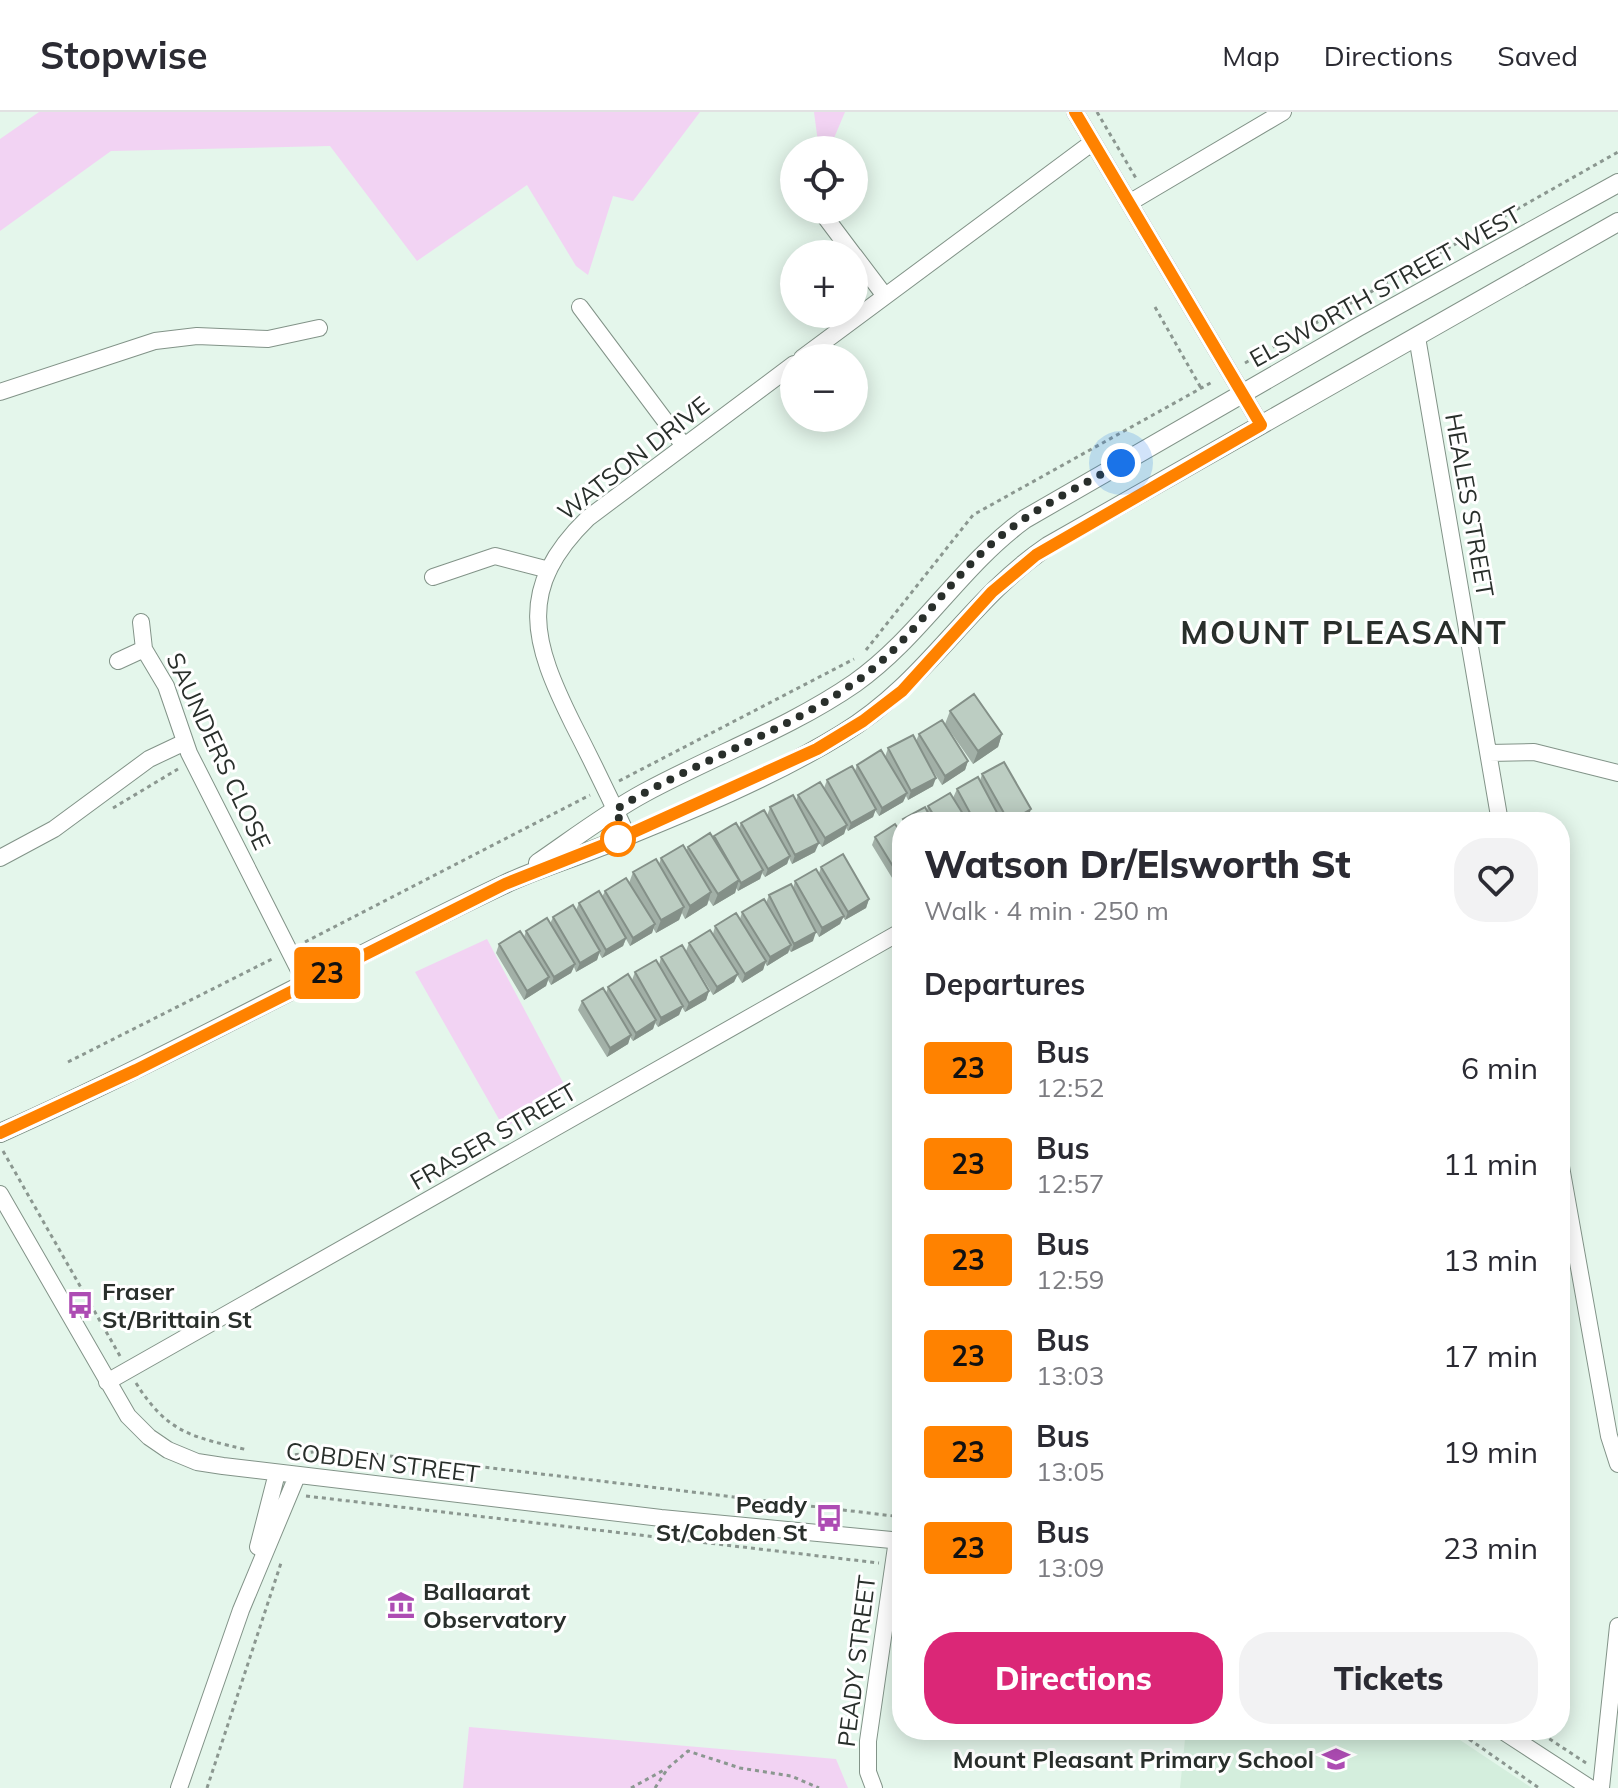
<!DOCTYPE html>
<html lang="en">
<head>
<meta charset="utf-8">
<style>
	:root { --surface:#fff; --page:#f2f2f3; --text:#2b2b33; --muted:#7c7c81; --line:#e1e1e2; --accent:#db2777 }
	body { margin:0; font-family:Mulish,sans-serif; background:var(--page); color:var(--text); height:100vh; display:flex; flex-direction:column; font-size:30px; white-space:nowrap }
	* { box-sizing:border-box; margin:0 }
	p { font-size:26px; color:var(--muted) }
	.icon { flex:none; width:44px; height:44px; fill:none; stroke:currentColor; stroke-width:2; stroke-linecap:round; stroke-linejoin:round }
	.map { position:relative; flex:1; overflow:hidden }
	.details { position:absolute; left:892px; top:700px; width:678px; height:928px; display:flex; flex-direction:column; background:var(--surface); border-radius:32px; box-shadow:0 4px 20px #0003 }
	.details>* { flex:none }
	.badge { padding:0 16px; border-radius:6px; font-size:28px; line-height:52px }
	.tools { position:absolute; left:780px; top:24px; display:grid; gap:16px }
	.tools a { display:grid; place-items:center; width:88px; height:88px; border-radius:50%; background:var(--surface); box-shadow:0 4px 20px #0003; font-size:40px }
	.you { position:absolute; width:40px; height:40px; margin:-20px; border:6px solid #fff; border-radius:50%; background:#1a73e8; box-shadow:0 0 0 12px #1a73e833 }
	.map>.badge { position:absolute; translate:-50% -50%; box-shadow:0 0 0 4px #fff }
	h2 { padding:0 32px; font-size:30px; line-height:72px }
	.round { display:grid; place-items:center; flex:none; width:84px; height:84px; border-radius:32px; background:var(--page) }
	.overview { display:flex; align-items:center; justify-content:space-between; height:136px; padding:0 32px }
	h1 { font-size:38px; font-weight:800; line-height:60px }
	.cta { display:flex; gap:16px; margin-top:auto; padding:16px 32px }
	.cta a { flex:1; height:92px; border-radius:32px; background:var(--accent); color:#fff; font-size:32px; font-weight:800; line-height:92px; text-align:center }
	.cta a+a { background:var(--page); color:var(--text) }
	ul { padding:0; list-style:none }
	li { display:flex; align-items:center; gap:24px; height:96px; padding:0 32px }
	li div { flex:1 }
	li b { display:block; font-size:30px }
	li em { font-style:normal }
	li .badge { min-width:88px; font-weight:700; text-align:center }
	header { display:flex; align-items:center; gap:48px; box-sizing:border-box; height:112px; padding:0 40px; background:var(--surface); border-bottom:2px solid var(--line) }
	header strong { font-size:38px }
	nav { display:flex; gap:44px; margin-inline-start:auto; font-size:28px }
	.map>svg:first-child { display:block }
	.built { fill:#d4eedd }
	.green { fill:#f2d3f3 }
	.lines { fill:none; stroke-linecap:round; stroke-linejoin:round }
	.minor-casing { stroke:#829388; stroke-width:18 }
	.tertiary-casing { stroke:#829388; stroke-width:20 }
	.path { stroke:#8b9790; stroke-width:3; stroke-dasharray:4 4; stroke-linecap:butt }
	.minor { stroke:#fff; stroke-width:16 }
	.tertiary { stroke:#fff; stroke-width:18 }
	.wall { fill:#a2b0a7 }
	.shaded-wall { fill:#849088 }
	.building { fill:#bccdc2; stroke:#849088; stroke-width:2 }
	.line-casing { stroke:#fff; stroke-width:18 }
	.line { stroke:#ff8200; stroke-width:12 }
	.walk { stroke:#292f2b; stroke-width:8; stroke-dasharray:0 14.4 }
	.stop-dot { fill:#fff; stroke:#ff8200; stroke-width:4 }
	.labels { text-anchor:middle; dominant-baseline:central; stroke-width:6; stroke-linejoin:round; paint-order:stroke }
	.street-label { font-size:24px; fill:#292f2b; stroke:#fff }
	.poi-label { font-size:24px; font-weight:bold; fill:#292f2b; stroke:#fff; text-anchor:start }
	.district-label { font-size:32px; font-weight:bold; letter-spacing:2px; fill:#292f2b; stroke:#fff }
</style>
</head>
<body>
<header>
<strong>Stopwise</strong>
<nav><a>Map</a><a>Directions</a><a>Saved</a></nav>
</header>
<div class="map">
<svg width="1618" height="1676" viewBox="0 0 1618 1676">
	<rect width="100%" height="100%" fill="#e4f6eb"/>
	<path class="built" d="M1186,1618H1445L1532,1676H1180Z"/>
	<path class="green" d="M39,0H700L633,89L613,84L588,163L576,154L527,73L417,149L330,34L111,39L0,119V27Z
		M814,0H845L829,38H823L818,30Z
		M487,827L567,978L504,1016L415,860Z
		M469,1615L836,1647L848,1676H463Z"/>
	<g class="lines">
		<g class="minor-casing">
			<path id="minor" d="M1075,0L1261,313
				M793,62L794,63
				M1129,91L1283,0
				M820,98L853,142
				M854,143L885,184
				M580,195L684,334
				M1417,225L1500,710
				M802,246L1093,30
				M0,280L155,229L197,224L268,227L319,216
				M433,465L495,444L549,458
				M141,510L144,537L166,574L189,641L306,872
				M118,549L144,537
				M1489,641L1534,640L1618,661
				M627,723C610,686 592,649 573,612C533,531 515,477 588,406L794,252
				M0,746L54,717L149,647L185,630
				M1560,1049L1609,1324L1618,1352
				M0,1082L128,1304L149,1325L168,1338L197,1350L223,1354L661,1406L902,1429
				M107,1270L902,819
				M258,1435L277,1361
				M1501,1618L1590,1676
				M179,1676L241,1498L297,1364
				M874,1676L868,1660V1629L897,1428
				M1601,1676L1618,1514"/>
		</g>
		<g class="tertiary-casing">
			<path id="tertiary" d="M538,751C573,727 607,701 644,681C714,643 790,616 855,571C920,525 960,454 1025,407L1358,215L1618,71
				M0,1021C171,945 334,853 503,773C534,758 568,748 600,735C681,702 767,668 842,622C928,570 968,488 1048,434L1618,110"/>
		</g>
		<path class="path" d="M1097,0L1137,68
			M1155,195L1201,276
			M1245,251L1618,40
			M866,538L973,403L1214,269
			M619,669L854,547
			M113,696L178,657
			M305,830L590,683
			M68,950L274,846
			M3,1039L120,1244
			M136,1271C168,1322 193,1325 248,1338
			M287,1344L332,1337L902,1405
			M306,1384L879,1451
			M1456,1618L1539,1676
			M1536,1618L1586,1651
			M207,1676L282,1448
			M631,1676L664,1658
			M655,1676L668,1656L688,1639L740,1656L791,1664L819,1676"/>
		<use href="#minor" class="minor"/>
		<use href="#tertiary" class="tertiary"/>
	</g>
	<path class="wall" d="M950,599L1002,622L998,635L973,652L945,612Z
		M919,622L968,649L965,658L942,673L928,651L933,674L908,688L906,684L903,690L879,704L875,698L873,705L848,719L846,716L844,722L822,735L816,726L815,740L792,752L789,746L787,752L765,765L762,761L760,767L738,779L736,776L735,781L713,794L709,788L707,793L685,807L682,801L679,808L656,821L653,816L652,821L630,834L626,827L623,834L602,846L599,841L597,848L576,860L574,855L571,861L551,873L548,868L546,874L524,888L496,841L499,832L524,825L526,819L550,812L553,805L576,798L579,791L602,785L605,779L629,771L633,760L659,752L661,746L686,739L688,735L713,727L714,724L739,716L741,711L767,704L770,695L796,689L798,683L824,676L827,668L855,659L857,653L885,645L888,636L916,629Z
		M982,662L1028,706L1020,710H902V719L900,715L903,707L927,698L928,694L953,686L957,677L980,669Z
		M902,722V778L900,779L872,733L875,725Z
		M821,755L869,787L866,796L845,808L843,805L840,812L819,825L811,811L813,829L791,840L789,838L788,841L767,854L765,851L763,858L742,871L737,863L734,870L713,883L686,839L689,831L713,822L715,814L740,807L742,800L766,791L769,783L793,776L795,769L819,761Z
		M661,845L709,879L706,888L685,900L682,895L679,903L658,915L655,911L653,917L633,929L630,925L628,932L607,945L578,898L582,889L606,881L608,875L632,868L635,860L659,853Z"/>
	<path class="shaded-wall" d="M1002,622L998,635L973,652L978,639Z
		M968,649L965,658L942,673L945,664Z
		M936,666L933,674L908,688L911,679Z
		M907,681L903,690L879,704L882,696Z
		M876,697L873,705L848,719L851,711Z
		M1031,697L1028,706L1020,710H1009Z
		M847,713L844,722L822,735L825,726Z
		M819,731L815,740L792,752L795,743Z
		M790,744L787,752L765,765L768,757Z
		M763,758L760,767L738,779L741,771Z
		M739,768L735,781L713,794L718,782Z
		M711,780L707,793L685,807L690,794Z
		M869,787L866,796L845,808L848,800Z
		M684,795L679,808L656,821L661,808Z
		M844,804L840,812L819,825L822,816Z
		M655,812L652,821L630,834L633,826Z
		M816,820L813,829L791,840L794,832Z
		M626,826L623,834L602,846L606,838Z
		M791,833L788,841L767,854L770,845Z
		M600,839L597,848L576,860L580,851Z
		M766,849L763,858L742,871L745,862Z
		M575,852L571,861L551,873L554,865Z
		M738,862L734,870L713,883L717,875Z
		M549,865L546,874L524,888L527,879Z
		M709,879L706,888L685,900L689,891Z
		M683,894L679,903L658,915L661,906Z
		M656,908L653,917L633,929L636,921Z
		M631,923L628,932L607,945L610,936Z"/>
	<path class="building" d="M974,582L1002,622L978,639L950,599Z
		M942,608L968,649L945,664L919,622Z
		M913,623L936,666L911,679L888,636Z
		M881,638L907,681L882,696L857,653Z
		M1004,650L1031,697L1009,710L982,662Z
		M852,654L876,697L851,711L827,668Z
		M978,665L1002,710H975L957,677Z
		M820,670L847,713L825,726L798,683Z
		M950,681L968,710H938L928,694Z
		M793,683L819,731L795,743L770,695Z
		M925,695L933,710H905L903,707Z
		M764,698L790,744L768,757L741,711Z
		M736,711L763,758L741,771L714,724Z
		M895,712L902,722V769L875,725Z
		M710,721L739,768L718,782L688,735Z
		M683,733L711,780L690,794L661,746Z
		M843,742L869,787L848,800L821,755Z
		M656,747L684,795L661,808L633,760Z
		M816,757L844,804L822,816L795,769Z
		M626,766L655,812L633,826L605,779Z
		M791,772L816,820L794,832L769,783Z
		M599,779L626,826L606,838L579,791Z
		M764,787L791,833L770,845L742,800Z
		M573,793L600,839L580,851L553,805Z
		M736,801L766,849L745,862L715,814Z
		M547,806L575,852L554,865L526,819Z
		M710,818L738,862L717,875L689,831Z
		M520,819L549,865L527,879L499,832Z
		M682,833L709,879L689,891L661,845Z
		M656,848L683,894L661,906L635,860Z
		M628,862L656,908L636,921L608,875Z
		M603,876L631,923L610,936L582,889Z"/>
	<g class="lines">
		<g class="line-casing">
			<path id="line" d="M0,1021L136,958L505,772L616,728L817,637L863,609L902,579L992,480L1036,443L1261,313L1075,0"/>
		</g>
		<use href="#line" class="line"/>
		<path class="walk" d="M618,727L627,723L615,698C693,650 782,622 857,569C909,532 941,478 988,435C1026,400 1076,377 1121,351"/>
	</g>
	<defs>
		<g id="bus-bare" transform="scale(2.16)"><path d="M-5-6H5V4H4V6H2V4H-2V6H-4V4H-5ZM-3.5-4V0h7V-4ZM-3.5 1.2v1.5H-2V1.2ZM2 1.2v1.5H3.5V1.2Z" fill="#ad4cb3" stroke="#fff" stroke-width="2.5" paint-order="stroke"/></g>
		<g id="museum-bare" transform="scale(2.16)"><path d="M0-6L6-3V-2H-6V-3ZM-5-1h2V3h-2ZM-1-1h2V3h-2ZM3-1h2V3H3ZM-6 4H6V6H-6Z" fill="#ad4cb3" stroke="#fff" stroke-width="2.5" paint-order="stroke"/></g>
		<g id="school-bare" transform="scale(2.16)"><path d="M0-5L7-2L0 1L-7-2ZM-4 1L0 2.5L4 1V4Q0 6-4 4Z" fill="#ad4cb3" stroke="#fff" stroke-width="2.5" paint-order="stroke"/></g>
	</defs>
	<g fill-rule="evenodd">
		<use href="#bus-bare" x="80" y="1193"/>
		<use href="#bus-bare" x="829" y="1406"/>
		<use href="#museum-bare" x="401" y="1493"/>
		<use href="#school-bare" x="1336" y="1647"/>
	</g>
	<circle class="stop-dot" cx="618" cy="727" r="16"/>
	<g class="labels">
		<g class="street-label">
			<text transform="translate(1385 174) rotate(-29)">ELSWORTH STREET WEST</text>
			<text transform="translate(633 346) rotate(-38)">WATSON DRIVE</text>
			<text transform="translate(1470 393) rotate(80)">HEALES STREET</text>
			<text transform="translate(219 639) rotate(65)">SAUNDERS CLOSE</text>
			<text transform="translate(493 1024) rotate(-30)">FRASER STREET</text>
			<text transform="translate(383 1350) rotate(7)">COBDEN STREET</text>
			<text transform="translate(856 1549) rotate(-83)">PEADY STREET</text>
		</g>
		<g class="poi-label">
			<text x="102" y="1179">Fraser<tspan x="102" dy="28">St/Brittain St</tspan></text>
			<text x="807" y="1392" text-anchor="end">Peady<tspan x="807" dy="28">St/Cobden St</tspan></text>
			<text x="423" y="1479">Ballaarat<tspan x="423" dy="28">Observatory</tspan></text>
			<text x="1314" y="1647" text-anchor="end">Mount Pleasant Primary School</text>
		</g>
		<g class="district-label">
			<text x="1344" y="520">MOUNT PLEASANT</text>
		</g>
	</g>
</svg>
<div class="tools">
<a><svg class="icon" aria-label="locate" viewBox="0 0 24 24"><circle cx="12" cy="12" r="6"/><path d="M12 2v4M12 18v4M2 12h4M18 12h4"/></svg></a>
<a>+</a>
<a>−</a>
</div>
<div class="you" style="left:1121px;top:351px"></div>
<b class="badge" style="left:327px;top:861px;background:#ff8200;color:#111">23</b>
<section class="details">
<div class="overview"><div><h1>Watson Dr/Elsworth St</h1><p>Walk · 4 min · 250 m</p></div><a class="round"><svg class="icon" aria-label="heart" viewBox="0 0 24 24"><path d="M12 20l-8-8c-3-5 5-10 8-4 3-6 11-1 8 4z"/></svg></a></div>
<h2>Departures</h2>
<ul>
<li><span class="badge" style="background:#ff8200;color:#111">23</span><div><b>Bus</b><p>12:52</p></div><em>6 min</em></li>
<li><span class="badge" style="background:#ff8200;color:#111">23</span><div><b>Bus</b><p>12:57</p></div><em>11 min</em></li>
<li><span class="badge" style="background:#ff8200;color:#111">23</span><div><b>Bus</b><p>12:59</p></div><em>13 min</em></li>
<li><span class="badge" style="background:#ff8200;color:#111">23</span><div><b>Bus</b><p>13:03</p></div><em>17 min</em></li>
<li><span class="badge" style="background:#ff8200;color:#111">23</span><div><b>Bus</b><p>13:05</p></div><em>19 min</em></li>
<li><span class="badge" style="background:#ff8200;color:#111">23</span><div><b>Bus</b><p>13:09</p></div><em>23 min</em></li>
</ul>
<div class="cta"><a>Directions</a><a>Tickets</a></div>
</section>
</div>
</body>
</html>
